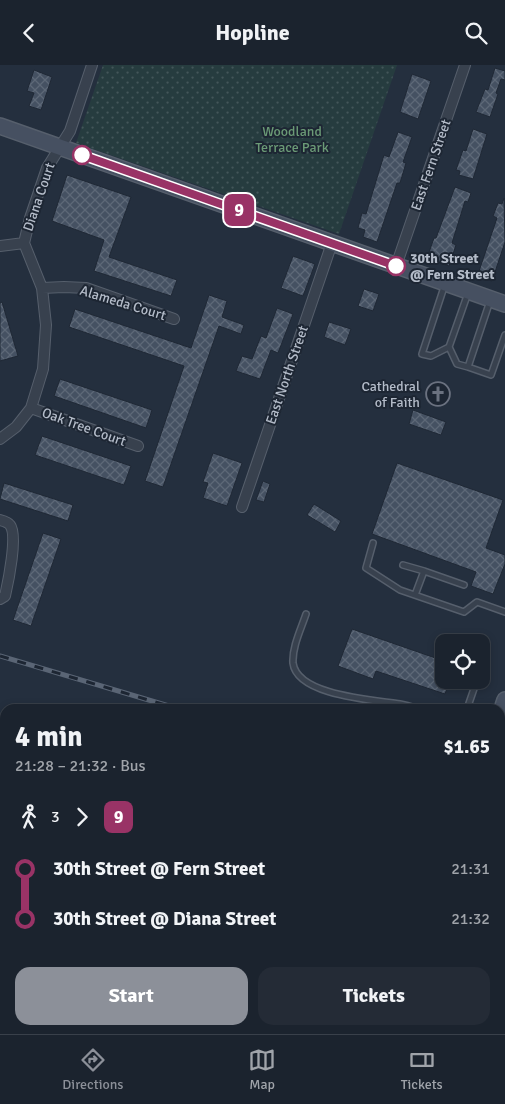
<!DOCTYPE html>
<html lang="en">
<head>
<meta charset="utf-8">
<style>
	:root { --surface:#1b232e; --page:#242b36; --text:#f1f3f6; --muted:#a0a4aa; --line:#39404a; --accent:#8c9099 }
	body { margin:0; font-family:Signika,sans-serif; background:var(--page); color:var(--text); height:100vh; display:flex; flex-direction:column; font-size:19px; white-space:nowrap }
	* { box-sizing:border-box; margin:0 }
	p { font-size:16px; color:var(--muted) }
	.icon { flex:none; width:28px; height:28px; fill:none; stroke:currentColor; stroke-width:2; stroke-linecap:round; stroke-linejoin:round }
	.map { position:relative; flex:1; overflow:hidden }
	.drawer { position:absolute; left:0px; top:639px; width:505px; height:331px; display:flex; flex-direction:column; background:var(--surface); border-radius:15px 15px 0 0; box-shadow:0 2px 8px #0003,0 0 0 1px var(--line) }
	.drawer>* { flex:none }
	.badge { padding:0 10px; border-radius:8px; font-size:18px; line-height:32px }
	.controls { position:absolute; left:435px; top:569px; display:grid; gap:10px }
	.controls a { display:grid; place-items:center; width:55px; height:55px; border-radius:10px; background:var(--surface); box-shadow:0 2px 8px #0003,0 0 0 1px var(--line); font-size:25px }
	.map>.badge { position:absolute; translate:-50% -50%; box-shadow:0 0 0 2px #fff }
	.legs { display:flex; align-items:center; gap:8px; height:55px; padding:0 15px; font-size:16px }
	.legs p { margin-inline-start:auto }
	.overview { display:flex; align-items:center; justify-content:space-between; height:85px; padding:0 15px }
	h1 { font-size:28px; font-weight:700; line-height:38px }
	.cta { display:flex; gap:10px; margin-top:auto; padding:10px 15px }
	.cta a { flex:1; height:58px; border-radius:15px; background:var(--accent); color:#fff; font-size:20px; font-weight:700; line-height:58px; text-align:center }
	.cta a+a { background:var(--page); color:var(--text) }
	ul { padding:0 15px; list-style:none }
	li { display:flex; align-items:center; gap:18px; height:50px; font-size:19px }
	li i { display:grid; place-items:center; width:8px; height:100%; margin:0 6px; background:currentColor }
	li i::after { content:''; width:12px; height:12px; margin:-6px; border:4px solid; border-radius:50%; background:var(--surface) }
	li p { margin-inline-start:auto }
	li:first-child i { background:linear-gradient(#0000 50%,currentColor 0) }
	li:last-child i { background:linear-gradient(currentColor 50%,#0000 0) }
	header { display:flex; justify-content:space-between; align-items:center; height:65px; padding:0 15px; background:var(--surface); font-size:22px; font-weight:700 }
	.dock { display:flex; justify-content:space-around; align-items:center; height:70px; border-top:1px solid var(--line); background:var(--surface); font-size:14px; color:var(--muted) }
	.dock a { display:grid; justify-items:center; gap:2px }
	.dock .selected { color:var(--accent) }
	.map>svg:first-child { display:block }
	.green { fill:url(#green-dots) }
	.building { fill:url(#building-cross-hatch); stroke:#1f2835 }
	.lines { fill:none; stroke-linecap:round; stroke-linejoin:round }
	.lane-casing { stroke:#565f6c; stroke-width:8 }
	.street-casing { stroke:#565f6c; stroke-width:12 }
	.secondary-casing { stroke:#565f6c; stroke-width:18 }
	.lane { stroke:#38414e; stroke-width:5 }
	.street { stroke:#38414e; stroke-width:10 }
	.secondary { stroke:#465061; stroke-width:15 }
	.rail-casing { stroke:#5a6575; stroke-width:5 }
	.rail { stroke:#1d2633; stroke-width:3; stroke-dasharray:9; stroke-linecap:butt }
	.line-1-casing { stroke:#fff; stroke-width:11 }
	.line-1 { stroke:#936; stroke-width:8 }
	.stop-1-dot { fill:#fff; stroke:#936; stroke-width:2.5 }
	.labels { text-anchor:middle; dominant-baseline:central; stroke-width:4; stroke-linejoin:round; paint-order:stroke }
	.park-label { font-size:14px; fill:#6b9a76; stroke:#1d2633 }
	.street-label { font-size:14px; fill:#b4bcc9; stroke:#1d2633 }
	.stop-label { font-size:14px; font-weight:bold; fill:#b4bcc9; stroke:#1d2633; text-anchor:start }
	.poi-label { font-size:14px; fill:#b4bcc9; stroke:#1d2633; text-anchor:end }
</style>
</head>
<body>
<header><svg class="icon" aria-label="back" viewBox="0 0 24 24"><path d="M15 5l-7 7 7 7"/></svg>Hopline<svg class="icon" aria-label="search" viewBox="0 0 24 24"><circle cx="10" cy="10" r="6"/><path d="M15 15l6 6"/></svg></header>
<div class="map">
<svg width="505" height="969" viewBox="0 0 505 969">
	<defs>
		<pattern id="green-dots" width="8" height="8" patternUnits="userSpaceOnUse" patternTransform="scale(1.25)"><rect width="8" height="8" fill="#263c3f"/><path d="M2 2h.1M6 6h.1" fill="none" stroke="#435659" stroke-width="1.8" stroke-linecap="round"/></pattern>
		<pattern id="building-cross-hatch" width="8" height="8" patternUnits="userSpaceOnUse" patternTransform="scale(1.25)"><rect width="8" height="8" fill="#455162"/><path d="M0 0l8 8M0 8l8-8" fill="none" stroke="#5d6877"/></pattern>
	</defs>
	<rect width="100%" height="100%" fill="#242f3e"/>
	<path class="green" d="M103,0H397L339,169L76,78Z"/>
	<path class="building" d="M495,3L505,6V15L501,14L496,28L498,29L490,52L476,47L485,24L488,25Z
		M34,5L52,12L41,45L29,41L34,28L27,26Z
		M412,9L431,16L418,54L400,47Z
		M473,64L487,69L473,114L459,110L460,106L456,105L463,85L466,86Z
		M398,67L412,72L403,97L406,98L400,118H397L377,177L363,172L365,165L358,163L362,148L366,149L384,90L389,92Z
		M67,110L131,132L109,192L177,215L171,231L94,206L104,175L52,156Z
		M455,122L471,128L468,137L465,136L452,178L456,180L449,201L427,193L434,173H436Z
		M504,133L505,177L492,216L477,212L497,153L493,151L498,138L502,139Z
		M293,191L315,199L303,231L281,223Z
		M364,224L379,229L373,246L358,241Z
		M209,230L227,236L222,252L244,260L241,269L219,261L163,422L145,416L184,301L69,262L75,244L191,283Z
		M2,237L18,291L0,296V238Z
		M277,243L293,249L278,288L271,285L260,314L236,306L242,291L252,294L261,271L266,273Z
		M329,257L351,264L345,280L324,272Z
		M60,314L152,345L146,363L54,331Z
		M413,345L446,357L441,370L409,359Z
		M42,371L131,401L124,420L35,390Z
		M213,388L242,398L227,441L203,433L208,418L203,417Z
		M397,398L503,435L486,483L505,490V499L493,529L471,521L476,507L372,469Z
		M263,416L270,419L264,437L256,435Z
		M4,418L73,440L68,456L0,434Z
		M314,439L341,456L335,467L307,450Z
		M43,468L61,474L31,561L13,555Z
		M352,564L444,596V615H450L445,629L376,606L373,614L338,601Z"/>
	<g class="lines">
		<g class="lane-casing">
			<path id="lane" d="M445,219L422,289L431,291L449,282L468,228
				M490,236L468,302L491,310L505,270
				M449,282L457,299L468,302
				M373,478L366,503L400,525L464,547L477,537L505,547
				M403,500L424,506
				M415,530L424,506L464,520
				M306,549C301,564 292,582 293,598C297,631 375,635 400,639C406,640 412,642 418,644
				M467,644L477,615
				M500,690L505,692
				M500,778L505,779
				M257,965L269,969
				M357,965L362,969
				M286,969L287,965
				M418,969L420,965"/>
		</g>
		<g class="street-casing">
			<path id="street" d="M0,181L24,178
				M396,201L465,0
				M42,223L64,222L86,223L174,254
				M31,343L138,381
				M0,374L16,362L31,343L43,304L46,260L42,223L24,178L30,153L47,103L70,66L92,0
				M242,442L332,178
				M0,455C4,456 8,457 10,460C18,470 8,518 5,531L0,534
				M0,687L5,685
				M0,845L5,847"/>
		</g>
		<g class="secondary-casing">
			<path id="secondary" d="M0,61L505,239
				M500,650L505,635
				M392,969L393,965"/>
		</g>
		<use href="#lane" class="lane"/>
		<use href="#street" class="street"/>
		<use href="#secondary" class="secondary"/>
		<g class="rail-casing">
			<path id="rail" d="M0,591L179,644
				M500,739L505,740"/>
		</g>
		<use href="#rail" class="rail"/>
	</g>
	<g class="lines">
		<g class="line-1-casing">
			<path id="line-1" d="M82,90L396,201"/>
		</g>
		<use href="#line-1" class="line-1"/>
	</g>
	<defs>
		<g id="church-ring" transform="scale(1.25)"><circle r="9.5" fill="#1d2633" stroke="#6b7280" stroke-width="1.5"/><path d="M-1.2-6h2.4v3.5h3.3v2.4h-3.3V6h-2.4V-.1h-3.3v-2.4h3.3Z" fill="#6b7280"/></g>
	</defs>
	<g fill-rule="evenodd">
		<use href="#church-ring" x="438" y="329"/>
	</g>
	<g class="stop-1-dot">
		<circle cx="82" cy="90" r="9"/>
		<circle cx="396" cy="201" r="9"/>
	</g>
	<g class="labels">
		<g class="park-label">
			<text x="292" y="66">Woodland<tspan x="292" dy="16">Terrace Park</tspan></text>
		</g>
		<g class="street-label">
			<text transform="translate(431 100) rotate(-71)">East Fern Street</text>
			<text transform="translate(39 132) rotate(-71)">Diana Court</text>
			<text transform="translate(123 238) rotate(17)">Alameda Court</text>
			<text transform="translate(287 310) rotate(-71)">East North Street</text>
			<text transform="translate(84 362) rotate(20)">Oak Tree Court</text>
		</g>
		<g class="stop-label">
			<text x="410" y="193">30th Street<tspan x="410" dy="16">@ Fern Street</tspan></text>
		</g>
		<g class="poi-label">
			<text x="420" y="321">Cathedral<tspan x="420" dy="16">of Faith</tspan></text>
		</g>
	</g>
</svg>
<div class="controls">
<a><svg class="icon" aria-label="locate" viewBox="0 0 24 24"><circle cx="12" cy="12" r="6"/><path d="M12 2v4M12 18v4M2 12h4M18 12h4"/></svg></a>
</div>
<b class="badge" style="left:239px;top:145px;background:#936;color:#fff">9</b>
<section class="drawer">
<div class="overview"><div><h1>4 min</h1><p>21:28 – 21:32 · Bus</p></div><b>$1.65</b></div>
<div class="legs"><svg class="icon" aria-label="walk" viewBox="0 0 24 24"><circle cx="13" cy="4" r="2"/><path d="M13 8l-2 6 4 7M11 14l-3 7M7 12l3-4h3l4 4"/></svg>3<svg class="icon" aria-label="forward" viewBox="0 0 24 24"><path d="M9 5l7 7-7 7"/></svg><b class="badge" style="background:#936;color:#fff">9</b></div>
<ul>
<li><i style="color:#936"></i><b>30th Street @ Fern Street</b><p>21:31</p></li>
<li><i style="color:#936"></i><b>30th Street @ Diana Street</b><p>21:32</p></li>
</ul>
<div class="cta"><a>Start</a><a>Tickets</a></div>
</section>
</div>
<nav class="dock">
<a class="selected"><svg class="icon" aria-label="directions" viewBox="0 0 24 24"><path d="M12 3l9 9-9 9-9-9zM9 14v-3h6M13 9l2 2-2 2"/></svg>Directions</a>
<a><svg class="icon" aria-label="map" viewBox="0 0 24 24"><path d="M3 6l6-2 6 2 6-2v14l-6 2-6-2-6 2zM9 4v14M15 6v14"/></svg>Map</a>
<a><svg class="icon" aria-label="tickets" viewBox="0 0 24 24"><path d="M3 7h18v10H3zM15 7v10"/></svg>Tickets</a>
</nav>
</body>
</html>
